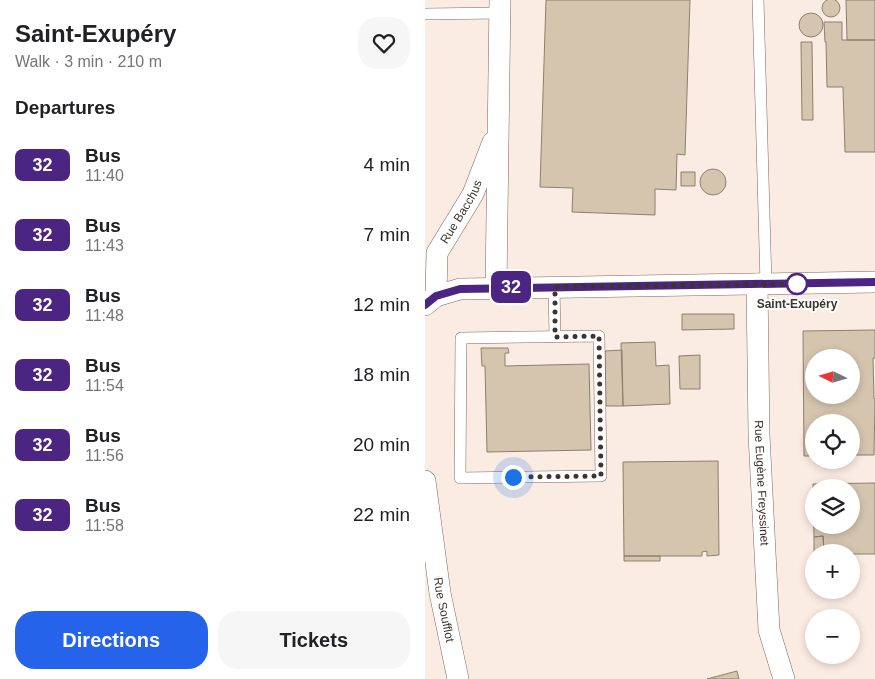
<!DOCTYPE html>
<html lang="en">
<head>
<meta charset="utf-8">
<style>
	:root { --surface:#fff; --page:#f6f6f6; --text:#202124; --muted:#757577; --accent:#2563eb }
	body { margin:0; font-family:Arial,sans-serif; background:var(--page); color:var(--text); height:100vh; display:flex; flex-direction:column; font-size:19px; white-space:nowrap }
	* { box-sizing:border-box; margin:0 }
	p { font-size:16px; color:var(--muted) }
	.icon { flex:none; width:28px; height:28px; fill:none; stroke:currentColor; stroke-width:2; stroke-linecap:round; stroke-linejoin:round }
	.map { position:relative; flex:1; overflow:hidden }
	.drawer { display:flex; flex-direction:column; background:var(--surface); width:425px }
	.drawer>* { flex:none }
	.badge { padding:0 10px; border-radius:8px; font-size:18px; line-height:32px }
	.needle { width:32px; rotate:275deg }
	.controls { position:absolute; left:380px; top:349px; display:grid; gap:10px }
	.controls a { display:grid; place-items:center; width:55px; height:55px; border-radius:50%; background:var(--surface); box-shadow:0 2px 8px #0003; font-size:25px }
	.you { position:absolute; width:25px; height:25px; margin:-12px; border:4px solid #fff; border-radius:50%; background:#1a73e8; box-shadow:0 0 0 8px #1a73e833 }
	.map>.badge { position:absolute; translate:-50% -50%; box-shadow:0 0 0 2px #fff }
	h2 { padding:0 15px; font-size:19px; line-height:45px }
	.round { display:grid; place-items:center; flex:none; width:52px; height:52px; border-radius:20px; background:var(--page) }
	.overview { display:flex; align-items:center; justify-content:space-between; height:85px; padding:0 15px }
	h1 { font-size:24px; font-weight:700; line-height:38px }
	.primary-button { display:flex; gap:10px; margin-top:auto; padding:10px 15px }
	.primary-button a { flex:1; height:58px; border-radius:20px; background:var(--accent); color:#fff; font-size:20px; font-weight:700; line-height:58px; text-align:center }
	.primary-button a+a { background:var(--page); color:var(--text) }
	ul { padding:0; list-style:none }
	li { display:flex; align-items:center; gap:15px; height:70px; padding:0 15px }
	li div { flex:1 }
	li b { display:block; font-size:19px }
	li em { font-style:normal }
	li .badge { min-width:55px; font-weight:700; text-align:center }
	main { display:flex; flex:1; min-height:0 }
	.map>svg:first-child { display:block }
	.building { fill:#d5c5af; stroke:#8d7f6a; fill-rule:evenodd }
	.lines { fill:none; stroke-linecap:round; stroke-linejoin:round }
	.lane-casing { stroke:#7c6759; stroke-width:12 }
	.street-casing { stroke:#7c6759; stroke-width:22 }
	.lane { stroke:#fff; stroke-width:11 }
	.street { stroke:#fff; stroke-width:21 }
	.line-casing { stroke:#fff; stroke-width:11 }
	.line { stroke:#4c2582; stroke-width:8 }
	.walk { stroke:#3e342e; stroke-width:5; stroke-dasharray:0 9 }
	.stop-dot { fill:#fff; stroke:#4c2582; stroke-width:2.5 }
	.labels { text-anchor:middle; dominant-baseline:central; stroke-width:4; stroke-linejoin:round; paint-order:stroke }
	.street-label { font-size:12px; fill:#3e342e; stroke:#fff }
	.stop-label { font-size:12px; font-weight:bold; fill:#3e342e; stroke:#fff }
</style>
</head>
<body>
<main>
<section class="drawer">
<div class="overview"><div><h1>Saint-Exupéry</h1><p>Walk · 3 min · 210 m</p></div><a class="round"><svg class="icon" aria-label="heart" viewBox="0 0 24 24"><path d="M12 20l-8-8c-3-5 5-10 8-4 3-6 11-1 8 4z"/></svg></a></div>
<h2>Departures</h2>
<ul>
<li><span class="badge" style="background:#4c2582;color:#fff">32</span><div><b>Bus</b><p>11:40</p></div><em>4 min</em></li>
<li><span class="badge" style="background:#4c2582;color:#fff">32</span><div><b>Bus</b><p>11:43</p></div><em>7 min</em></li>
<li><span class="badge" style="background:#4c2582;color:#fff">32</span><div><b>Bus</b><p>11:48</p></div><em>12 min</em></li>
<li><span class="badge" style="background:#4c2582;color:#fff">32</span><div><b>Bus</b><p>11:54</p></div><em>18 min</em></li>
<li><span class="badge" style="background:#4c2582;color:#fff">32</span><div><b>Bus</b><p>11:56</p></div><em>20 min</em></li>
<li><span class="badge" style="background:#4c2582;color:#fff">32</span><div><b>Bus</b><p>11:58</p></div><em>22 min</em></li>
</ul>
<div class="primary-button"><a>Directions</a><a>Tickets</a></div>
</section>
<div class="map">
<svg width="450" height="679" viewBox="0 0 450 679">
	<rect width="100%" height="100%" fill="#fbece3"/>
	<path class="building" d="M397 8a9 9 0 1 1 18 0a9 9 0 1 1-18 0Z
		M121,0H265L260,155L252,154L251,190L230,189V215L147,212L148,188L115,187Z
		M421,0H450V40H422Z
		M374 25a12 12 0 1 1 24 0a12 12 0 1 1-24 0Z
		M399,22H417V40H450V152H420L418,87H402L401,42H400Z
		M376,42H387L388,120H377Z
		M275 182a13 13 0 1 1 26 0a13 13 0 1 1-26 0Z
		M256,172H270V186H256Z
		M257,314H309V329L257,330Z
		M450,330V358H448L449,399H450L449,455H426V422H389V456H379L378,331ZM389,358H426V395H389Z
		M230,342L231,366L244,365L245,404L198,406L196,343Z
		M56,348H83L84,353H80V366L164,364L166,450L62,452L60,366H57Z
		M197,350L198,406H181L180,351Z
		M275,355V389H255L254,356Z
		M293,461L294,555L282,556V551L277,552V556H199L198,462Z
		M450,483V554H426V552H399L398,536L389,537L388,484ZM389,488H426V525H389Z
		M398,536L399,552H389V537Z
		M199,556H235V561H199Z
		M312,671L314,679H282Z"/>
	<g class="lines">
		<g class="lane-casing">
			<path id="lane" d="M333,0L341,284
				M0,14L75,13
				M129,287L130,337
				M174,336L176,476L35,478L36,338Z"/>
		</g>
		<g class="street-casing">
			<g id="street">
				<path id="s1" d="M332,284L334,435L344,630L359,679"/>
				<path d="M71,287L75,0"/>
				<path id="s2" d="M11,296L12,253L48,194L68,142"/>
				<path d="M0,305L11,296L35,289L450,282"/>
				<path id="s3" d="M0,481L15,593L33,679"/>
			</g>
		</g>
		<use href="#lane" class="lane"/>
		<use href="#street" class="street"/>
	</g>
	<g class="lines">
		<g class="line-casing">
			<path id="line" d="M0,305L11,296L35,289L450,282"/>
		</g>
		<use href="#line" class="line"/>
		<path class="walk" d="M88,477L176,476L174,336L130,337V287L376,284H372"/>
	</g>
	<circle class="stop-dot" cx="372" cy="284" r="10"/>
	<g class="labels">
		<g class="street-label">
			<text stroke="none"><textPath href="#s2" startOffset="91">Rue Bacchus</textPath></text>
			<text stroke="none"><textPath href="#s1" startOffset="199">Rue Eugène Freyssinet</textPath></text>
			<text stroke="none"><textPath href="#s3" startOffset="130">Rue Soufflot</textPath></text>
		</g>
		<g class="stop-label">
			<text x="372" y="304">Saint-Exupéry</text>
		</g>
	</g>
</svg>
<div class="controls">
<a><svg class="needle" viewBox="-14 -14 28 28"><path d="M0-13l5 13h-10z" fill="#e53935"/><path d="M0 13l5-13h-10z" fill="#757577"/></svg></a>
<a><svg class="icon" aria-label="locate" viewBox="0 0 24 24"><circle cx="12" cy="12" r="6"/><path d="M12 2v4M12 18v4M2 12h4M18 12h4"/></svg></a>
<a><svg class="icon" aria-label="layers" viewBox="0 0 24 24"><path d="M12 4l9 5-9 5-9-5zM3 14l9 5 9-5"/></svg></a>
<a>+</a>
<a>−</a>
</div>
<div class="you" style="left:88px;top:477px"></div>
<b class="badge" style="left:86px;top:287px;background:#4c2582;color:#fff">32</b>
</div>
</main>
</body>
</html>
